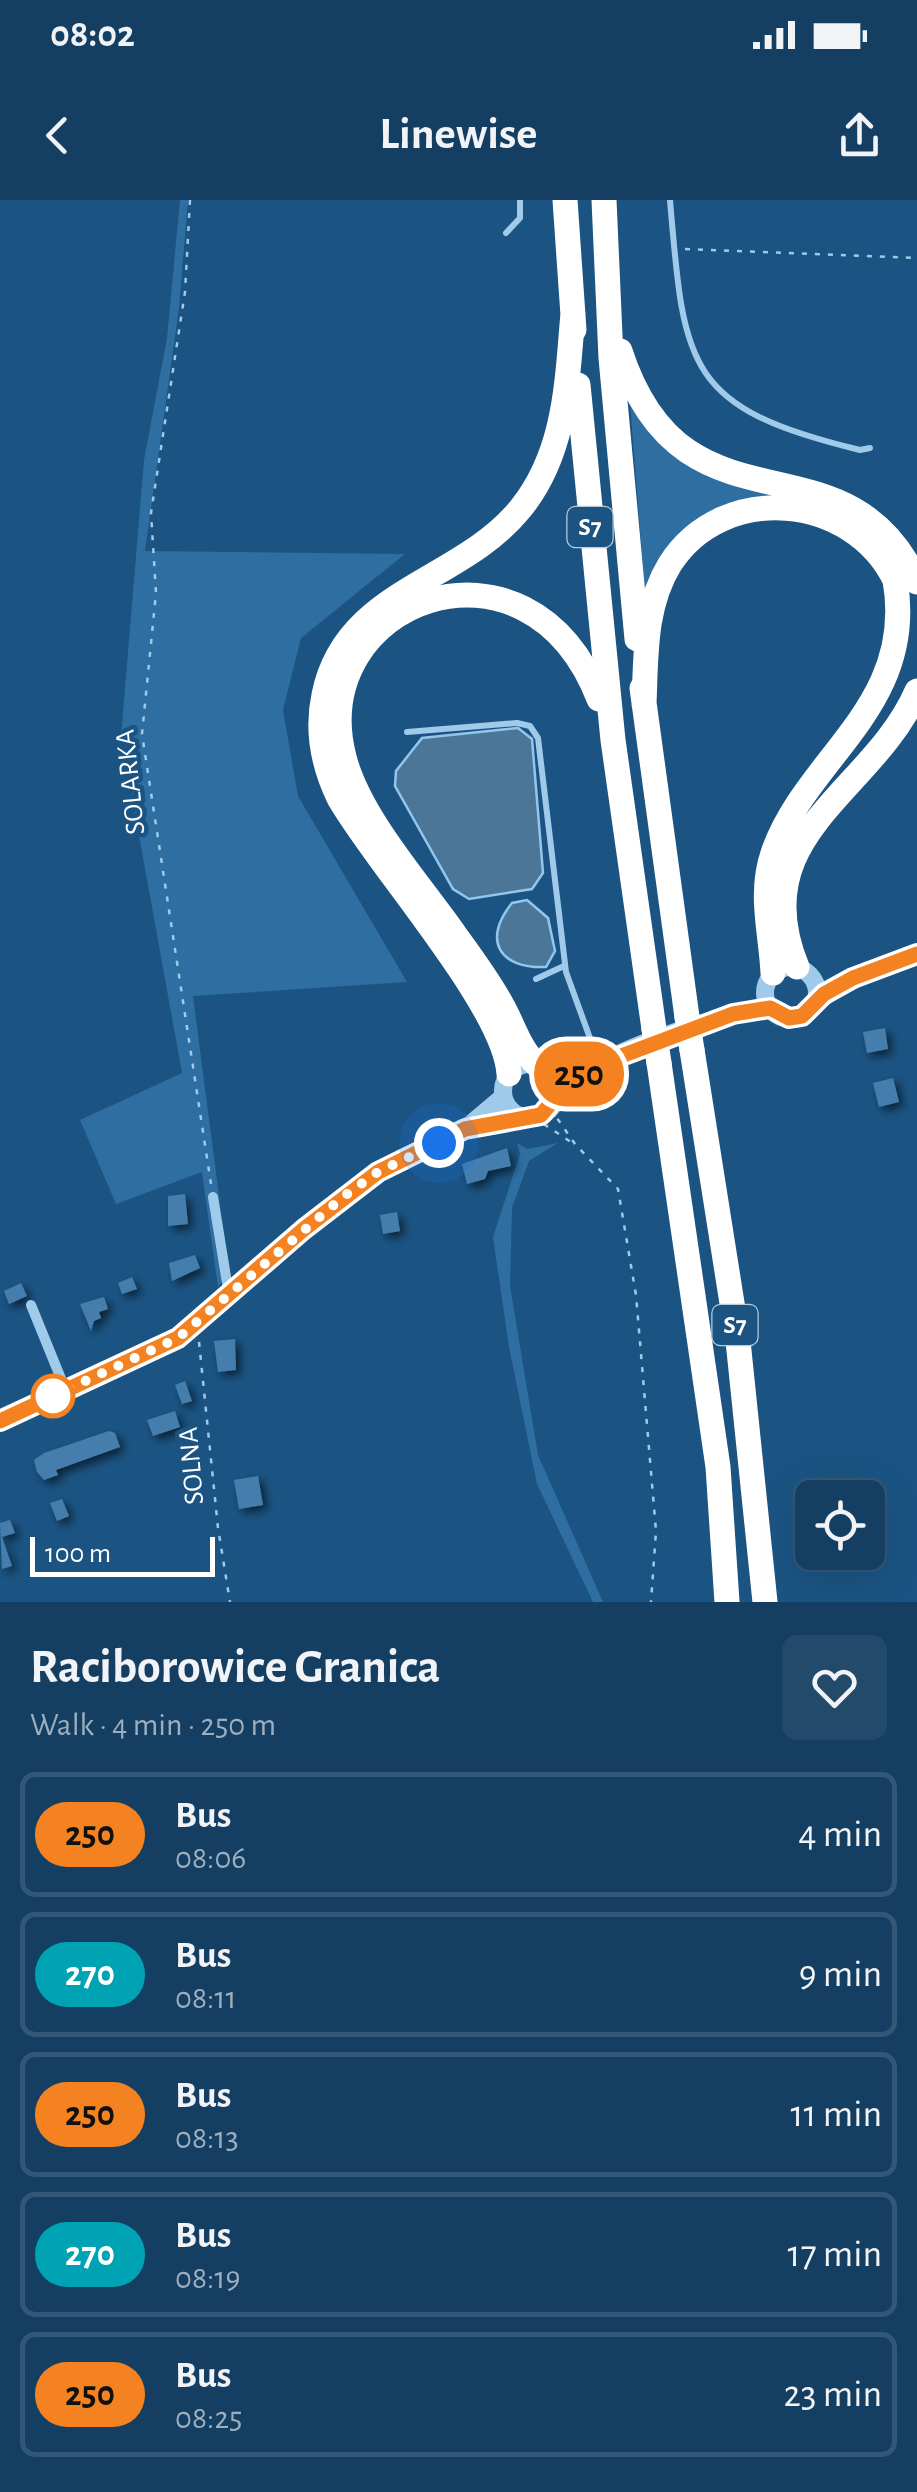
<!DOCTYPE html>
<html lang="en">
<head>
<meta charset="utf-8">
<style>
	:root { --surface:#143f62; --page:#214a6b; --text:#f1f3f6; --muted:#9dafbe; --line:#335877 }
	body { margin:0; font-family:"Alegreya Sans",sans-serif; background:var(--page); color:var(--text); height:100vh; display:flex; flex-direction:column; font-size:38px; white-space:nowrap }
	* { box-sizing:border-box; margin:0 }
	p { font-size:32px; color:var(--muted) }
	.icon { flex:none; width:55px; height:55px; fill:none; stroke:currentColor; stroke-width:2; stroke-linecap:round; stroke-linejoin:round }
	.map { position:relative; height:1402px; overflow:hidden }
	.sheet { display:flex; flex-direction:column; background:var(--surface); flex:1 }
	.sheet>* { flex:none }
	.badge { padding:0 20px; border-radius:32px; font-size:35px; line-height:65px }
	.tools { position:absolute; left:795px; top:1280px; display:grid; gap:20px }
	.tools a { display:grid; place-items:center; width:90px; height:90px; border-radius:15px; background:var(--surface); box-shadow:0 10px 40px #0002,0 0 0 2px var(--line); font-size:50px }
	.scale { position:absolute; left:30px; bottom:25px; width:185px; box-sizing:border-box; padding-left:10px; border:5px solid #fff; border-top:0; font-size:28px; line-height:35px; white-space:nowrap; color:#fff; -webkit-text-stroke:8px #1b5483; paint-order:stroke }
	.you { position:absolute; width:50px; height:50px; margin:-25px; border:8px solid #fff; border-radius:50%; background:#1a73e8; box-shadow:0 0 0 15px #1a73e833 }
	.map>.badge { position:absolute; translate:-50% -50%; box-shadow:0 0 0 5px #fff }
	.round { display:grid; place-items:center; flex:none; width:105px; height:105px; border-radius:15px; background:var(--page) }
	.summary { display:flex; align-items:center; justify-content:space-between; height:170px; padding:0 30px }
	h1 { font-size:48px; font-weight:700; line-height:75px }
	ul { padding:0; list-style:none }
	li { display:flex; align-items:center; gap:30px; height:125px; margin:0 20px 15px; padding:0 10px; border:5px solid var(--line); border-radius:15px }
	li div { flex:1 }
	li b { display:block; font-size:38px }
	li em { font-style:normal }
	li .badge { min-width:110px; font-weight:700; text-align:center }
	.status { display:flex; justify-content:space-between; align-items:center; height:70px; padding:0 50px; background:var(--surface); direction:ltr }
	.status svg { height:28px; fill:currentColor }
	header { display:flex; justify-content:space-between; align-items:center; height:130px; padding:0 30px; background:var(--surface); font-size:45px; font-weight:700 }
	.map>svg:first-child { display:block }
	.green { fill:#2e6ea1 }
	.water { fill:#4c7698; stroke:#93c6ed; stroke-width:2.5 }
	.building { fill:#447eac; filter:url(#shadow) }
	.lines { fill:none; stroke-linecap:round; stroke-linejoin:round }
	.path { stroke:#a0caea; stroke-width:2.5; stroke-dasharray:5 8; stroke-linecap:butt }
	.service { stroke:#a0caea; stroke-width:6 }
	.minor { stroke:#a0caea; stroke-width:10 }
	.tertiary { stroke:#a0caea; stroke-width:18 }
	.motorway { stroke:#fff; stroke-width:25 }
	.motorway-bridge { stroke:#fff; stroke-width:25 }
	.line-casing { stroke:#fff; stroke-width:22 }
	.line { stroke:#f58220; stroke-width:15 }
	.walk { stroke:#fff; stroke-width:10; stroke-dasharray:0 18 }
	.stop-dot { fill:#fff; stroke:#f58220; stroke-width:5 }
	.labels { text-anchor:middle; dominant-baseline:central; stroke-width:9; stroke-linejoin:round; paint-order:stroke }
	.shield { fill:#1b5483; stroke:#bbccda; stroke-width:2.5 }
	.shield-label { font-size:25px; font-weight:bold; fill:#fff }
	.street-label { font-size:28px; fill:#fff; stroke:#1b5483 }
</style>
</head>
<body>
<div class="status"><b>08:02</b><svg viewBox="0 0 49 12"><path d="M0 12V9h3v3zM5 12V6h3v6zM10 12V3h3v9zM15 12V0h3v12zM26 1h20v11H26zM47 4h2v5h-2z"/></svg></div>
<header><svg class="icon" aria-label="back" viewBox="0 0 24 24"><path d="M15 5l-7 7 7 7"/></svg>Linewise<svg class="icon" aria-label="share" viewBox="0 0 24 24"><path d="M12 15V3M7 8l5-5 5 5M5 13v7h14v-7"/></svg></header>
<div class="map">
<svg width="917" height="1402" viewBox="0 0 917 1402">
	<defs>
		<filter id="shadow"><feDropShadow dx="4.5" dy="4.5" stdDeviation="5" flood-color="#0009"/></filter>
	</defs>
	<rect width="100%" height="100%" fill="#1b5483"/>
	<path class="green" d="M180,0H188L179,108L145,351L405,354L301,438L283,510L298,596L407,782L193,796L229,1073L218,1087L202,972L116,1004L80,920L182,873L121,536L144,260L167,138Z
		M630,202C674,271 715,279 791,293L750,301L645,394Z
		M517,943L527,949L558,943L529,961L512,1008L510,1086L538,1255L603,1402H593L537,1284L509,1147L493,1037L520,954Z"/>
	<path class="water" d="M518,528L532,539L543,673L532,689L469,699L453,689L395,586L396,571L422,538Z
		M527,700L548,718L555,751L546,767C499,769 482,740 512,703Z"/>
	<path class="building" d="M885,828L888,849L867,853L863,832Z
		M893,878L899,902L879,907L873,883Z
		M507,948L511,966L488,971L485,979L467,984L462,964Z
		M185,994L188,1024L168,1026V996Z
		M397,1012L400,1031L383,1034L380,1015Z
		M195,1055L200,1068L172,1081L169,1063Z
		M132,1077L137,1089L122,1094L118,1083Z
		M21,1083L27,1096L9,1104L4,1091Z
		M104,1097L108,1109L99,1112L101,1118L94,1121L91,1131L80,1104Z
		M235,1139L236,1170L218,1172L214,1141Z
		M185,1181L192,1201L182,1204L175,1185Z
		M175,1211L180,1227L153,1236L147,1220Z
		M109,1231L115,1233L120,1247L56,1270L58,1275L44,1280L37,1272L34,1260L44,1253Z
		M258,1276L263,1305L239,1309L234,1280Z
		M62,1299L69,1316L57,1321L50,1303Z
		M10,1320L15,1333L2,1337L12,1366L2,1369L0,1323Z"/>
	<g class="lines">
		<path class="path" d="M190,0L185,92L151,313L156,393L142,534L211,984
			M685,49L917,58
			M550,908L575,944L618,989L636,1095L656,1331L651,1402
			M533,917L574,944
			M199,1142L218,1328L230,1402"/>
		<path class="service" d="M670,0C684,166 685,208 860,250L870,248
			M506,33L520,18V0
			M407,532L517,523L530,526L538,538L566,772L599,863
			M536,779L564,766"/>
		<path class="minor" d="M213,997L229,1095
			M31,1105L66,1191"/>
		<path class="tertiary" d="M765 793a26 26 0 1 1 52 0a26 26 0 1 1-52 0Z
			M817,801L853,779L917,754
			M503 891a27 27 0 1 1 54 0a27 27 0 1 1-54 0Z
			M557,892C605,849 707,819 770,808
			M0,1221L178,1138L343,997L379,972L465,929L503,897"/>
		<path class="motorway" d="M565,0L574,130
			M604,0L611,158L637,439
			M620,151C684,348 844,224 917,382
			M578,185L613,540L654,829
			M642,488L687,817
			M644,504C646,456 644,406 670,364C723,281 853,293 895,380C917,506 806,557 773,653C759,694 771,731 773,773
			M797,767C742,633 873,593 917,491
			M692,850L738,1141L765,1402
			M659,863L718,1267L727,1402
			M536,864C519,848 513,824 502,805C489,781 472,758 456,736C420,684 359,617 344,557C304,401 528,315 599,499
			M509,874C505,806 377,665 339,598C323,565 316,532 324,495C345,389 461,383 521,308C566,252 567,182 573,113"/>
		<path class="motorway-bridge" d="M687,817L692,850
			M654,829L659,863"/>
	</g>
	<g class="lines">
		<g class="line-casing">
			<path id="line" d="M0,1221L178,1138L304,1029L378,972L465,929L541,915L571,879L600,864L733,814L770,808L789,818L802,816L824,794L853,778L917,754"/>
		</g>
		<use href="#line" class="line"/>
		<path class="walk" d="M53,1196L178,1138L343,997L378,972L439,943"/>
	</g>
	<circle class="stop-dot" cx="53" cy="1196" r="20"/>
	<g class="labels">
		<g class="shield">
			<rect x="567.5" y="307" width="45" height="40" rx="8"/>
			<rect x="712.5" y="1105" width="45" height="40" rx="8"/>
		</g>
		<g class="shield-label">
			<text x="590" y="327">S7</text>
			<text x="735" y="1125">S7</text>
		</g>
		<g class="street-label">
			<text transform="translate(131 582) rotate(-96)">SOLARKA</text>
			<text transform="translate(192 1266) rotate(-95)">SOLNA</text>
		</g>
	</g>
</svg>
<div class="tools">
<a><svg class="icon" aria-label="locate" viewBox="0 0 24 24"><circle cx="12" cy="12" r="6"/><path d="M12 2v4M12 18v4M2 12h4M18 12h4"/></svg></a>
</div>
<div class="scale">100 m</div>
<div class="you" style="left:439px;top:943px"></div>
<b class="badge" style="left:579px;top:874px;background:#f58220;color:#111">250</b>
</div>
<section class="sheet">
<div class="summary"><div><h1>Raciborowice Granica</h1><p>Walk · 4 min · 250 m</p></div><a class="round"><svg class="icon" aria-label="heart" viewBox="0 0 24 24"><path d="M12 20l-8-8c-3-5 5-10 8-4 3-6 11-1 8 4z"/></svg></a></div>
<ul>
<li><span class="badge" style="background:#f58220;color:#111">250</span><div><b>Bus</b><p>08:06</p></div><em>4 min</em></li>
<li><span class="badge" style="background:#00a3b4;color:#fff">270</span><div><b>Bus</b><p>08:11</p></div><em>9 min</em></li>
<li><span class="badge" style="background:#f58220;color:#111">250</span><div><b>Bus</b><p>08:13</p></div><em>11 min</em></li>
<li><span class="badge" style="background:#00a3b4;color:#fff">270</span><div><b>Bus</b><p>08:19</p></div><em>17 min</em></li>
<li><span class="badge" style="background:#f58220;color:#111">250</span><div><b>Bus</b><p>08:25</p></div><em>23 min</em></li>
</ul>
</section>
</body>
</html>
